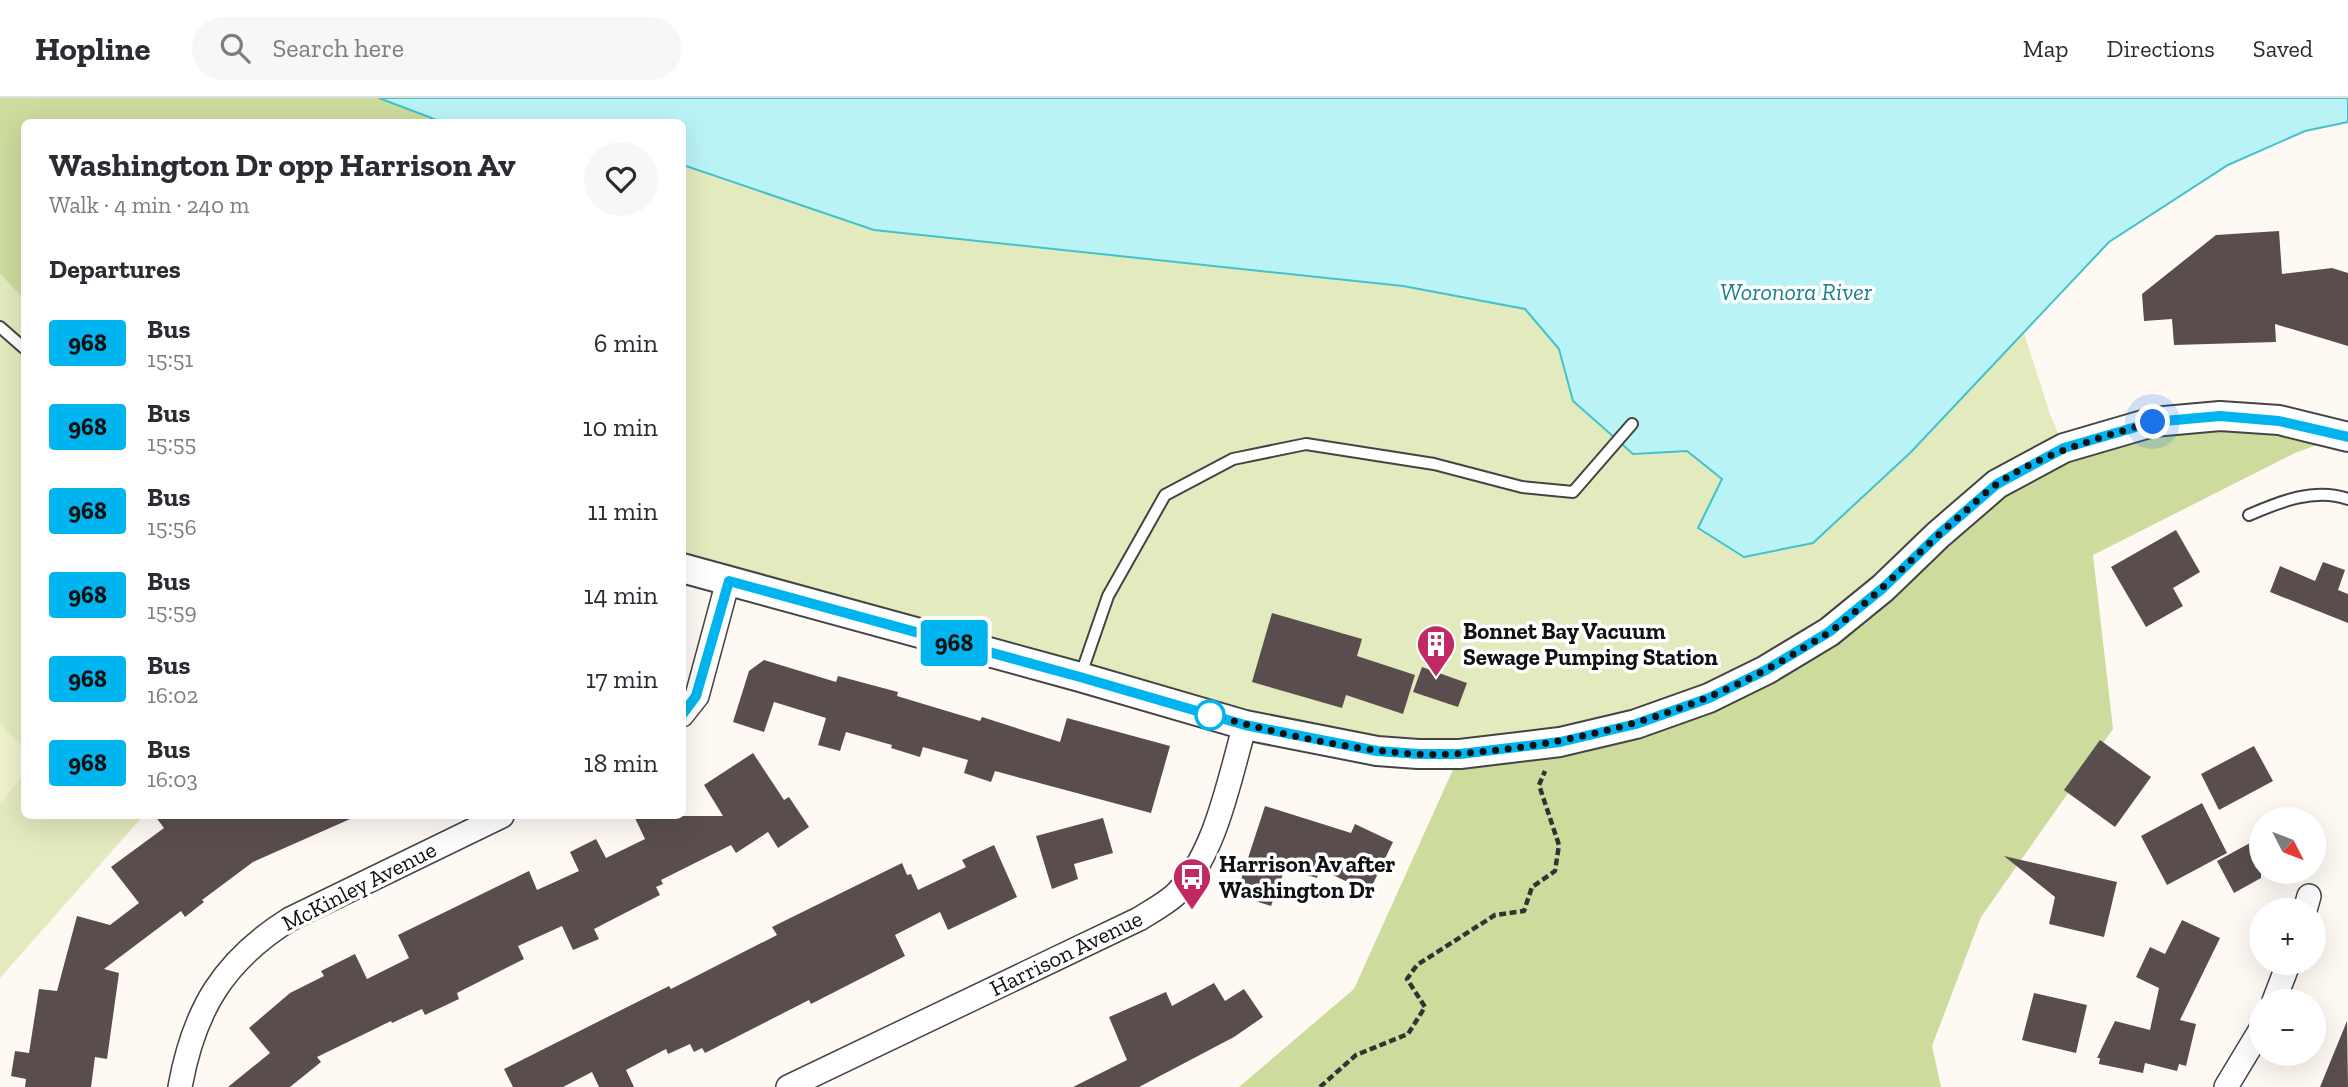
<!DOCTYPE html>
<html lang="en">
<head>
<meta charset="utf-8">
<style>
	:root { --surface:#fff; --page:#f7f7f7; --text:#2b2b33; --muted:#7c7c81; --line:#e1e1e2 }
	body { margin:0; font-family:"Zilla Slab",serif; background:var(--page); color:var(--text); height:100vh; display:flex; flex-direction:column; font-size:26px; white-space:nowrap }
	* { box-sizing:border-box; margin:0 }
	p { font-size:23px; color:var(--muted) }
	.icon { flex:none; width:38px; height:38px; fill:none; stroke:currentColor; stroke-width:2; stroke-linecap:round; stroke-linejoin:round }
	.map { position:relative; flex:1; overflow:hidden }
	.drawer { position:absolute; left:21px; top:21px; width:665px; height:700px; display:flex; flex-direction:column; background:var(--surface); border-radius:10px; box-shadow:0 7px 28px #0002 }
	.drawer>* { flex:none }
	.badge { padding:0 14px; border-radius:5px; font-size:24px; line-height:46px }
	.needle { width:46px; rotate:132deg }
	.controls { position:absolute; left:2249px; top:709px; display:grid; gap:14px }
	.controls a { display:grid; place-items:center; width:77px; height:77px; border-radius:50%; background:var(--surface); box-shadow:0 7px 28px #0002; font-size:35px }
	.you { position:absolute; width:35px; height:35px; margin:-18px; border:5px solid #fff; border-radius:50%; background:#1a73e8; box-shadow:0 0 0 10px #1a73e833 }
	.map>.badge { position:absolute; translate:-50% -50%; box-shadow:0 0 0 4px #fff }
	h2 { padding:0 28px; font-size:26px; line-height:63px }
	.round { display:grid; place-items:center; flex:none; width:74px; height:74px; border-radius:37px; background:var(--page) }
	.summary { display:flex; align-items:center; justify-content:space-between; height:119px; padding:0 28px }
	h1 { font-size:33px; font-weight:700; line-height:52px }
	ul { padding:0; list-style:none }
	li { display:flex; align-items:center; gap:21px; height:84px; padding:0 28px }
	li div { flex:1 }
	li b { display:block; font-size:26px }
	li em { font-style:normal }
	li .badge { min-width:77px; font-weight:700; text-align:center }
	header { display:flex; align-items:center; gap:42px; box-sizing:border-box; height:98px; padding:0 35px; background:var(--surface); border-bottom:2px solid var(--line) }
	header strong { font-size:33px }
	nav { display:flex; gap:38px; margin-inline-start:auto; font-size:24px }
	.search { width:490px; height:63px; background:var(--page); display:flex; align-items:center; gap:18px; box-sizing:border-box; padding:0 24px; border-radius:38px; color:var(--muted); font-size:26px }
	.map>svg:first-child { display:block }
	.green { fill:#e3eabd }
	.forest { fill:#cddb9d }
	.pitch { fill:#f1f1cf }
	.water { fill:#baf3f6; stroke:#41c2cc; stroke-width:2 }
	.building { fill:#594e4d }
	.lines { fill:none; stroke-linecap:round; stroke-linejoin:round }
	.service-casing { stroke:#444; stroke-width:14 }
	.minor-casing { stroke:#444; stroke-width:26 }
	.tertiary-casing { stroke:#444; stroke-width:32 }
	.path { stroke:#333; stroke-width:4.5; stroke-dasharray:7 3.5; stroke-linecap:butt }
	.service { stroke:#fff; stroke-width:10 }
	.minor { stroke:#fff; stroke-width:23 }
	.tertiary { stroke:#fff; stroke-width:28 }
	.line-casing { stroke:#fff; stroke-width:16 }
	.line { stroke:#00b5ef; stroke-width:10 }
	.walk { stroke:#111; stroke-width:7; stroke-dasharray:0 12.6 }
	.stop-dot { fill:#fff; stroke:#00b5ef; stroke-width:3.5 }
	.labels { text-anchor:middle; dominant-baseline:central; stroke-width:7; stroke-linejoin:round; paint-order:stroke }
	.poi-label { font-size:23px; font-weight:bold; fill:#111; stroke:#fff; text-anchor:start }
	.street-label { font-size:23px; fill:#111; stroke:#fff }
	.water-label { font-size:24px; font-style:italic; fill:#19808c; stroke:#fff }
</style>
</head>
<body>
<header>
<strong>Hopline</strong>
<div class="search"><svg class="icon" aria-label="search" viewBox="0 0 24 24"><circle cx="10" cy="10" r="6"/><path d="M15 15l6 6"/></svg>Search here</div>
<nav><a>Map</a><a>Directions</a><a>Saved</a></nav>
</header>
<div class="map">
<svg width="2348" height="989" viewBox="0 0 2348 989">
	<rect width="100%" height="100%" fill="#fff9f4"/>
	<path class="green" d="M682,67L874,132L1403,188L1525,211L1559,251L1573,303L1633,356L1687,352L1722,382L1911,354L2024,235L2050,316L2064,350L1829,534L1636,626L1377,653L683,470Z
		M0,176L24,201V718H143L0,880Z"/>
	<path class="forest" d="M0,0H379L442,24H24V201L0,176Z
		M2153,324L2344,337L2295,355L2093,457L2113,631L1981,819L1932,948L1941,989H1239L1354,891L1460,656L1709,600L1766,572L1997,386Z"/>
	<path class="pitch" d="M0,626L24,650V676L0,706Z"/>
	<path class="water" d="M379,0H2348V24L2305,33L2228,67L2109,144L1911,354L1813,445L1744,459L1698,430L1722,381L1687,353L1633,356L1573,303L1559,251L1525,211L1403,188L874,132L683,67L682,24H442Z"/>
	<path class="building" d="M2279,133L2282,176L2332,170L2348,175V248L2275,226L2276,244L2174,247L2172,221L2144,223L2142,196L2216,137Z
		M2176,432L2200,474L2173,490L2183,508L2146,529L2111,469Z
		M2323,464L2345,472L2338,492L2348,496V525L2270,494L2280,468L2315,483Z
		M1272,515L1362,541L1357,558L1415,577L1403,616L1346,597L1342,610L1252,584Z
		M764,562L836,584L838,578L898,594L897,598L980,623L982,619L1060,644L1067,620L1170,648L1151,715L995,673L991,684L964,675L968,662L923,649L920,659L891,650L892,647L846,634L840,653L818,647L826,620L774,604L764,634L733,624L749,573Z
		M1422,569L1467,585L1458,609L1413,594Z
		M2100,642L2151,679L2115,729L2064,692Z
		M2254,648L2273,683L2219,712L2201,676Z
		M753,655L784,702L789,699L809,729L778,750L768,734L736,755L731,747L661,782L663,786L656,789L660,797L594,831L599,841L573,852L562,828L518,848L524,861L457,895L459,901L425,917L422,911L392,925L391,923L317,959L321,964L290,989H228L270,955L249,930L290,895L324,878L321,873L355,856L367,881L409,860L398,837L529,773L537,792L579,773L570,754L596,741L606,760L645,741L634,718H723L704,687Z
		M2202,705L2227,755L2167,787L2141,738Z
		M1265,708L1351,735L1355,726L1393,744L1369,794L1320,771L1317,780L1285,771L1271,808L1236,797Z
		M155,718H357L253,764L202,802L204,804L185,819L181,813L104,871L119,875L107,961L95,959L91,989H25L26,981L11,978L15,953L29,955L39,891L57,893L77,818L110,827L139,805L111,769L164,730Z
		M1103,720L1113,755L1074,766L1078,781L1052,791L1036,738Z
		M2261,739V780L2234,795L2217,763Z
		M994,747L1017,799L948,832L940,814L895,837L905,858L811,906L809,902L705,955L702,950L694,954L690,946L668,956L666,951L626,972L634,989H599L592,974L563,989H513L504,971L669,888L671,891L777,837L772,829L902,765L907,777L911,776L918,792L966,769L962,762Z
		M2004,758L2117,784L2104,839L2049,826L2055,799Z
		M2182,822L2220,840L2180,922L2196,926L2186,968L2179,966L2177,973L2145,965L2143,975L2099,966L2100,960H2097L2115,923L2150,932L2159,890L2136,879L2150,849L2165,856Z
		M1214,885L1225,903L1244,891L1263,919L1234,939L1139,989H1073L1127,962L1109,919L1166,894L1172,908Z
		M2034,895L2087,907L2076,955L2022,942Z
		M2347,923L2348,989H2320Z"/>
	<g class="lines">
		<g class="service-casing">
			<path id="service" d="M0,229L24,250
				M2249,417C2279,404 2315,389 2348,401
				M1080,579L1108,498L1165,397L1233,361L1306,346L1434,366L1522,389L1573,394L1632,326"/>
		</g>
		<g class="minor-casing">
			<path id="minor" d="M682,617L697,598L728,483
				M2305,812L2309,798
				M2274,903L2289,864
				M180,989C194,912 223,863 290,821L502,718
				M788,989L1139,821C1150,814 1165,806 1175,797C1216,757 1229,681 1245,627
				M2226,989L2261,931"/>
		</g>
		<g class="tertiary-casing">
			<path id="tertiary" d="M682,470L1080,579L1245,627L1377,653L1418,656H1460L1560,644L1636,626L1709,600L1766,572L1829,534L1883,490L1938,437L1997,386L2064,350L2153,324L2220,318L2279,322L2348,339"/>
		</g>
		<path class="path" d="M1320,989L1356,957L1408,936L1425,909L1407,881L1417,867L1495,817L1524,813L1532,789L1555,773L1559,747L1539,687L1545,673"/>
		<use href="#service" class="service"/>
		<use href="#minor" class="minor"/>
		<use href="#tertiary" class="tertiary"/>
	</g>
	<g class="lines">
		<g class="line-casing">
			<path id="line" d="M682,617L696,598L729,483L1080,579L1245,627L1377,653L1419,656H1460L1560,644L1636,626L1709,600L1766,572L1829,534L1883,490L1938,437L1997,386L2064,350L2153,324L2220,318L2279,323L2348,339"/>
		</g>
		<use href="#line" class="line"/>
		<path class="walk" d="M1210,617C1278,635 1347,652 1417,656C1447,658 1477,654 1507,651C1608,638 1707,609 1795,555C1806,548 1819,541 1831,533C1877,498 1917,455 1961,417C1973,407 1984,395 1997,386C2044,354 2099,340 2153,324"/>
	</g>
	<defs>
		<g id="building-pin" transform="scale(2.0125)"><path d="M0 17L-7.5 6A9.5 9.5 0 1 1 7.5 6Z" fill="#c02962" stroke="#fff"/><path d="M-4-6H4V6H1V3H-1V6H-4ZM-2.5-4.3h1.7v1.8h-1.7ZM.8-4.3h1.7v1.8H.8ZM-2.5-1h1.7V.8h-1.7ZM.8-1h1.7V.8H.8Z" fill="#fff"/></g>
		<g id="bus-pin" transform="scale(2.0125)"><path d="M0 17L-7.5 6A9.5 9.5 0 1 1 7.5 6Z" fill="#c02962" stroke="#fff"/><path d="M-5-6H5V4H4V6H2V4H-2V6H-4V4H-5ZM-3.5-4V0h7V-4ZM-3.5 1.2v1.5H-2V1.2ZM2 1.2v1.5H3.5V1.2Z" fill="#fff"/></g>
	</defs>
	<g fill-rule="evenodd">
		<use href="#building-pin" x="1436" y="546"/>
		<use href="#bus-pin" x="1192" y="779"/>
	</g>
	<circle class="stop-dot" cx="1210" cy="617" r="14"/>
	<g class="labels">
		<g class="poi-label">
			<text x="1463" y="533">Bonnet Bay Vacuum<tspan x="1463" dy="26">Sewage Pumping Station</tspan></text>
			<text x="1219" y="766">Harrison Av after<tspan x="1219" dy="26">Washington Dr</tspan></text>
		</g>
		<g class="street-label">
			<text transform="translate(359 788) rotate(-27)">McKinley Avenue</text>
			<text transform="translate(1066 855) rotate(-26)">Harrison Avenue</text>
		</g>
		<g class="water-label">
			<text x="1796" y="193">Woronora River</text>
		</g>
	</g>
</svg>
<div class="controls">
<a><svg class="needle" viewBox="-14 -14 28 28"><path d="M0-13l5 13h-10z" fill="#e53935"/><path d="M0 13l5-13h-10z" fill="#7c7c81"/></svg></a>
<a>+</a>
<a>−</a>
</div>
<div class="you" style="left:2153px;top:324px"></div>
<b class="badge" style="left:954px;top:545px;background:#00b5ef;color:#111">968</b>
<section class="drawer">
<div class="summary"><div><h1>Washington Dr opp Harrison Av</h1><p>Walk · 4 min · 240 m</p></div><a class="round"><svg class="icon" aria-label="heart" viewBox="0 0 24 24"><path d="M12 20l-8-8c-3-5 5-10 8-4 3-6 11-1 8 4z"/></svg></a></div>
<h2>Departures</h2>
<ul>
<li><span class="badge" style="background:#00b5ef;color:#111">968</span><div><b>Bus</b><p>15:51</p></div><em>6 min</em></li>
<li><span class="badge" style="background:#00b5ef;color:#111">968</span><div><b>Bus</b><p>15:55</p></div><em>10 min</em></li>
<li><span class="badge" style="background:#00b5ef;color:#111">968</span><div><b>Bus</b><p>15:56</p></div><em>11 min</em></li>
<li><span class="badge" style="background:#00b5ef;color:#111">968</span><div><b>Bus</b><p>15:59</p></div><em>14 min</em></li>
<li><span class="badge" style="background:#00b5ef;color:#111">968</span><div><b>Bus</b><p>16:02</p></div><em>17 min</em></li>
<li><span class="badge" style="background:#00b5ef;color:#111">968</span><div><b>Bus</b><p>16:03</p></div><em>18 min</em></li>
</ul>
</section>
</div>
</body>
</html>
